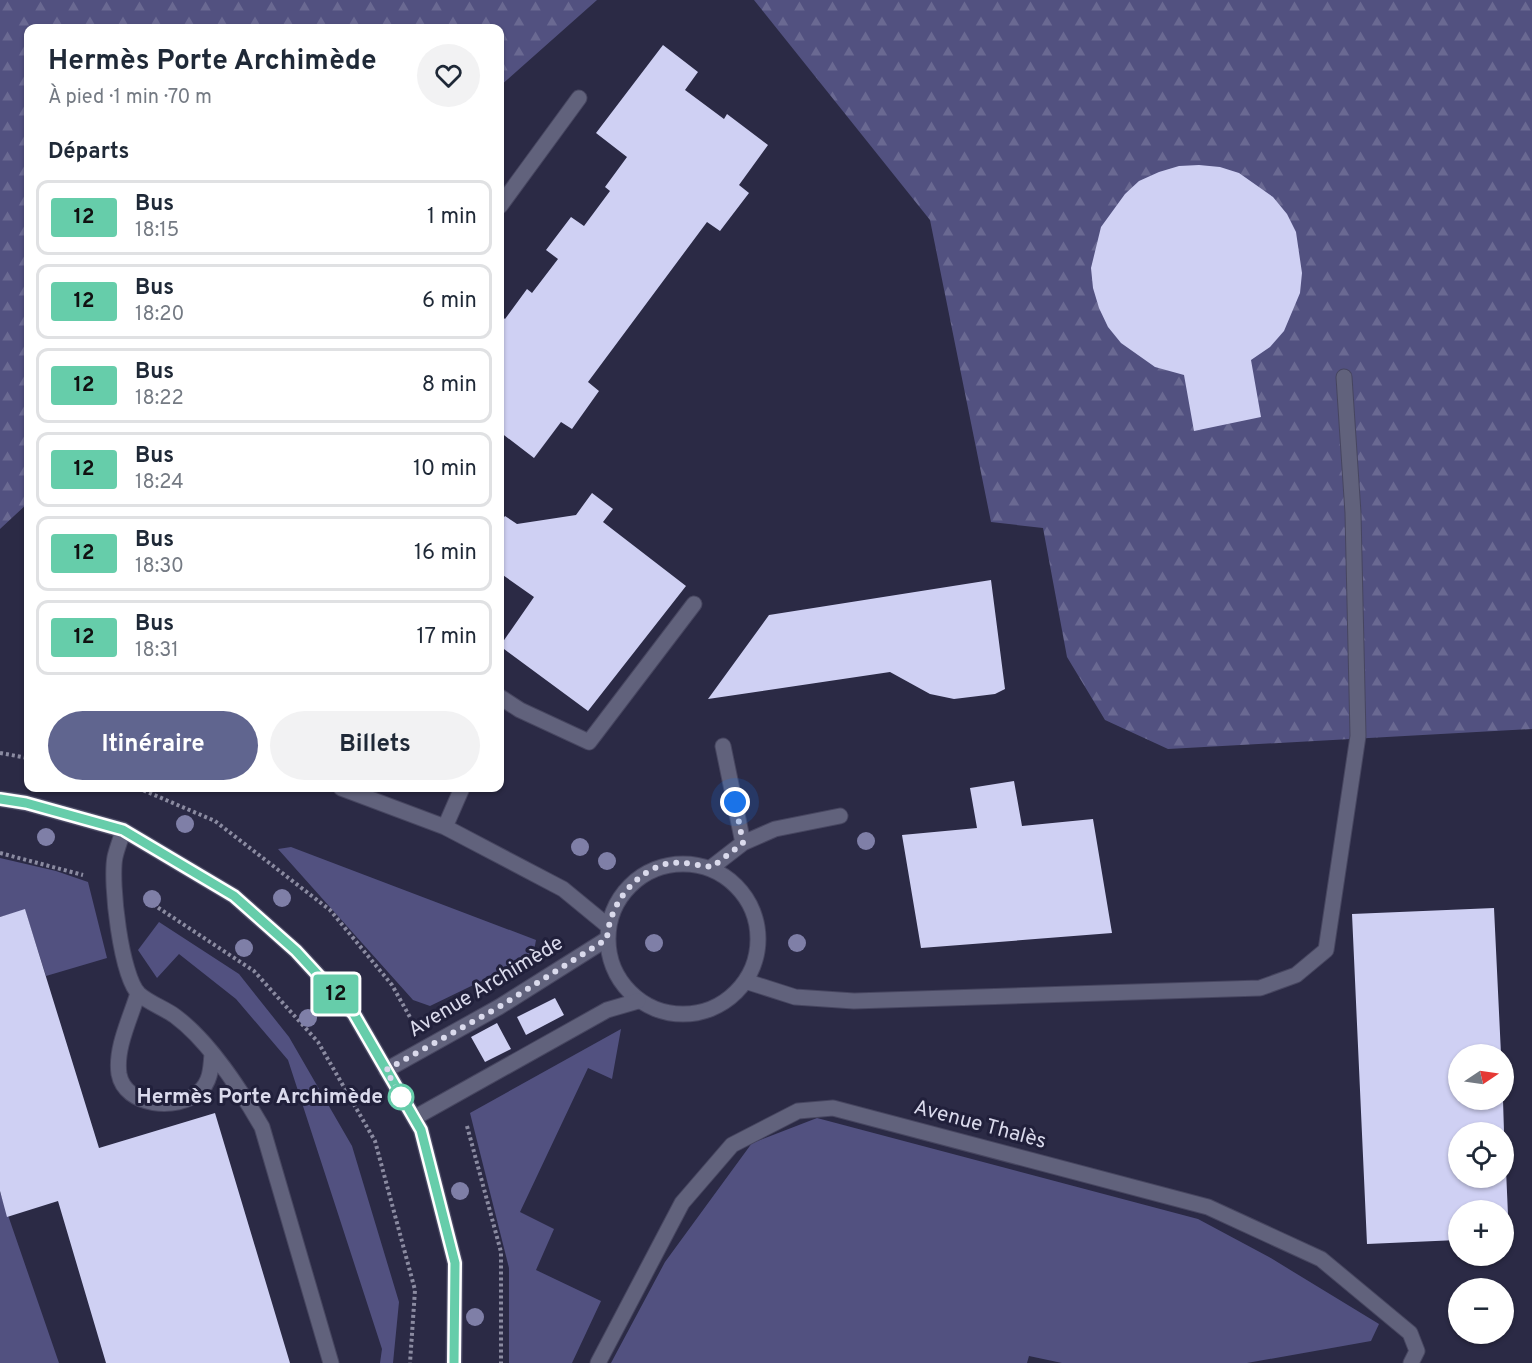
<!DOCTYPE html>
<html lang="fr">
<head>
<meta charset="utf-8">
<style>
	:root { --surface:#fff; --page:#f2f2f3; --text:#1f2937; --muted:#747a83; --line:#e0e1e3; --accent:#60658f }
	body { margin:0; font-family:Overpass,sans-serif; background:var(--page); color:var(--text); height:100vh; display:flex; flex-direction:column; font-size:22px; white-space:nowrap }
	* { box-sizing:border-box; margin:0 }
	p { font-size:20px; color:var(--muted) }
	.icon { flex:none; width:33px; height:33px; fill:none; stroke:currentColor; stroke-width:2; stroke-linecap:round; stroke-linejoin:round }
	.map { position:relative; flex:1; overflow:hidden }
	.side { position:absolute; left:24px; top:24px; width:480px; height:768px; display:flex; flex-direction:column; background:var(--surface); border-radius:12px; box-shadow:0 2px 4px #0004 }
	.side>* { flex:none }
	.badge { padding:0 12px; border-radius:4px; font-size:21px; line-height:39px }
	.needle { width:39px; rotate:77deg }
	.fabs { position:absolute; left:1448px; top:1044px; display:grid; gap:12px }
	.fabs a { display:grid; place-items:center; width:66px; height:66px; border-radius:50%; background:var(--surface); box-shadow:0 2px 4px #0004; font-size:30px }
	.you { position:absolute; width:30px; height:30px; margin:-15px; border:4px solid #fff; border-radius:50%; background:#1a73e8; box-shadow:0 0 0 9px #1a73e833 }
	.map>.badge { position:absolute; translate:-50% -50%; box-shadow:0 0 0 3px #fff }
	h2 { padding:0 24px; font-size:22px; line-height:54px }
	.round { display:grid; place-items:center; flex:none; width:63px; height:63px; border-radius:32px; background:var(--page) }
	.overview { display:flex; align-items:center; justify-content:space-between; height:102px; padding:0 24px }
	h1 { font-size:28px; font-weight:700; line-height:45px }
	.action { display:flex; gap:12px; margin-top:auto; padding:12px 24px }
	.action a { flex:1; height:69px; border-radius:36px; background:var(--accent); color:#fff; font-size:24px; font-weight:700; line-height:69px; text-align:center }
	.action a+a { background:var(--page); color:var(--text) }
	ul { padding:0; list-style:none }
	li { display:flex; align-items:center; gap:18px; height:75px; margin:0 12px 9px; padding:0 12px; border:3px solid var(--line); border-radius:12px }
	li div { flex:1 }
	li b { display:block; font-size:22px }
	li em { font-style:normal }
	li .badge { min-width:66px; font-weight:700; text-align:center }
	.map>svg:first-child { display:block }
	.green { fill:#525180 }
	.forest { fill:url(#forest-firs) }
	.building { fill:#cfd0f3 }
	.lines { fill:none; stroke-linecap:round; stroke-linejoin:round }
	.service-casing { stroke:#474660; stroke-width:17 }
	.minor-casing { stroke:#474660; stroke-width:17 }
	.path { stroke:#8b8ba1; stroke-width:4; stroke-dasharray:3 3; stroke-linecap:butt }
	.service { stroke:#61627c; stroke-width:15 }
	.minor { stroke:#61627c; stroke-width:15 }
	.tree { fill:#7f7fa7 }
	.line-casing { stroke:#fff; stroke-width:14 }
	.line { stroke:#66cdaa; stroke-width:9 }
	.walk { stroke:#dadaec; stroke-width:6; stroke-dasharray:0 10.8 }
	.stop-dot { fill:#fff; stroke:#66cdaa; stroke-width:3 }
	.labels { text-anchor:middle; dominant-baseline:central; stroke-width:6; stroke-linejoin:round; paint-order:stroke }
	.street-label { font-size:21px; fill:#dadaec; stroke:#21203b }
	.stop-label { font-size:21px; font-weight:bold; fill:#dadaec; stroke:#21203b; text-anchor:end }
</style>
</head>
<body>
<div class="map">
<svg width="1532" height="1363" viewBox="0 0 1532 1363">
	<defs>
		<pattern id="forest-firs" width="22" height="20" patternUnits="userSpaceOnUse" patternTransform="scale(1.5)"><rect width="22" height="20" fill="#525180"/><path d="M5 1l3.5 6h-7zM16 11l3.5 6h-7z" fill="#6a6992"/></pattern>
	</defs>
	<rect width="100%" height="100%" fill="#2b2a45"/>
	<path class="green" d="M291,847L536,940L533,956L430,1006L413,1000L278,849Z
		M0,858L56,871L88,882L107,958L46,976L25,910L0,917Z
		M159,922L239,974L289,1037L352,1146L399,1302L393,1363H380L382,1349L288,1060L236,999L179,954L157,978L138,950Z
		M621,1029L612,1079L588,1068L520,1212L554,1229L536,1270L601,1301L572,1363H509V1268L470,1113Z
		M817,1118L1198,1219L1269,1257L1379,1324L1371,1341L1247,1363H1062L1029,1356L1027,1363H611L665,1262L752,1143Z
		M0,1192L59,1363H0Z"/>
	<path class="forest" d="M0,0H597L500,86V28H28V503L0,529Z
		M754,0H1532V729L1168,749L1105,720L1067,657L1043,528L991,522L930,220Z"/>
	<path class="building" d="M663,45L698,72L685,90L724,119L727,114L768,145L739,185L749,193L720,231L707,222L588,382L599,391L572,429L561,422L534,458L500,432V315L505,319L527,289L532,293L558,259L546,250L571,217L584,226L610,191L605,187L627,157L596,133Z
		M1199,165L1220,167L1239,173L1273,197L1287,214L1296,232L1302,273L1300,293L1284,331L1270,347L1251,360L1261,417L1194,431L1184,375L1155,367L1121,343L1108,327L1099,308L1093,288L1091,268L1101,227L1125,194L1139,181L1159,172L1179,166Z
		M592,493L613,509L603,522L686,586L588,711L500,646L534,597L500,573V522L505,516L517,524L576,515Z
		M991,580L1005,689L995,694L954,699L930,694L890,672L708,699L769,615Z
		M1014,781L1022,826L1093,819L1112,933L921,948L902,835L977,828L970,788Z
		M1494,908L1501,1054H1458V1100H1503L1504,1132H1458V1178H1503L1505,1146L1509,1238H1503V1210H1458V1240L1367,1244L1352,914Z
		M25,909L99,1148L215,1113L290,1363H106L58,1201L7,1217L0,1191V917Z
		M555,998L564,1015L526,1035L517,1017Z
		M497,1023L511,1049L485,1062L471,1037Z"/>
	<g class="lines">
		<g class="service-casing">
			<path id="service" d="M500,206L579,98
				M500,697L520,710L589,742L694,604
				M723,746L743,843
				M341,788L445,827L563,889L608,926
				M445,827L462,788
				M123,830C121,839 117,848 115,857C110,882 121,977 139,994C149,1003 164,1008 175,1016C210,1042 240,1089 262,1127L331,1363
				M608 939a75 75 0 1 1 150 0a75 75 0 1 1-150 0Z
				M712,867L743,843L775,829L840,816
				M748,982L795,997L854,1001L1260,988L1296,975L1326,950L1358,736L1353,513L1344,377
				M138,993C131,1017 115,1048 119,1074C125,1107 178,1111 199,1092C211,1082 211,1067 212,1053"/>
		</g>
		<g class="minor-casing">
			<path id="minor" d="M0,799L26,803L123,830L234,896L296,951L354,1014L421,1130L455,1263L454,1363
				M386,1070L499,1007L607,939
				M414,1118L607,1010L638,1001
				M598,1363L682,1203L732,1145L798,1111L833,1108L1208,1207L1321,1259L1410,1333L1417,1351L1411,1363"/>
		</g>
		<path class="path" d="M0,753L28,758
			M138,788L215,821L330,910L392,985L411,1019
			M0,853L83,875
			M148,901L254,971L318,1042L375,1141L415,1290L410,1363
			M467,1126L501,1252V1363"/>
		<use href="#service" class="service"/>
		<use href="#minor" class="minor"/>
	</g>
	<g class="tree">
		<circle cx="185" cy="824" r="9"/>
		<circle cx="46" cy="837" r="9"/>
		<circle cx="866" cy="841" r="9"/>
		<circle cx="580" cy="847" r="9"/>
		<circle cx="607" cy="861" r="9"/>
		<circle cx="282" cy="898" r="9"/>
		<circle cx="152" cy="899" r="9"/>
		<circle cx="654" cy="943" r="9"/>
		<circle cx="797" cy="943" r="9"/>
		<circle cx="244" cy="948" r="9"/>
		<circle cx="351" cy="992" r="9"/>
		<circle cx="308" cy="1018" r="9"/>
		<circle cx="460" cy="1191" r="9"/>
		<circle cx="475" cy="1317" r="9"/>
	</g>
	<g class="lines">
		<g class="line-casing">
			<path id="line" d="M0,799L26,803L123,830L234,896L296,951L354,1014L421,1130L455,1263L454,1363"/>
		</g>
		<use href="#line" class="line"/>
		<path class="walk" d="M401,1097L386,1070L499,1007L607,939C609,906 633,873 666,864C678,860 700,866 712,867L743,843L735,802"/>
	</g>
	<circle class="stop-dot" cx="401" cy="1097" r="12"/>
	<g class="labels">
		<g class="street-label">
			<text transform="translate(486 987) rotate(-31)">Avenue Archimède</text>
			<text transform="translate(980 1125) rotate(15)">Avenue Thalès</text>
		</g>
		<g class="stop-label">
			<text x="383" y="1097">Hermès Porte Archimède</text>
		</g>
	</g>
</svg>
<div class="fabs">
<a><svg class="needle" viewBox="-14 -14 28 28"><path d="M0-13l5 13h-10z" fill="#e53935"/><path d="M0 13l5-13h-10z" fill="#747a83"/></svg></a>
<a><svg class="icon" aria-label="locate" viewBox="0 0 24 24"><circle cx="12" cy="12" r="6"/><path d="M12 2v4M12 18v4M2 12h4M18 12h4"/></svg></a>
<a>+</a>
<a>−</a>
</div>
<div class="you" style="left:735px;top:802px"></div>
<b class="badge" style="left:336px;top:994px;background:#66cdaa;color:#111">12</b>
<section class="side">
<div class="overview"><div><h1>Hermès Porte Archimède</h1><p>À pied · 1 min · 70 m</p></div><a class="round"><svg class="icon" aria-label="heart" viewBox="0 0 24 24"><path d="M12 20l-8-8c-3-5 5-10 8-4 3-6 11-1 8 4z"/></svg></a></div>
<h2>Départs</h2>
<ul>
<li><span class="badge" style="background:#66cdaa;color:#111">12</span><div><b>Bus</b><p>18:15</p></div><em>1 min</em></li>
<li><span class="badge" style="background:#66cdaa;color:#111">12</span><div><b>Bus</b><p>18:20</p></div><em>6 min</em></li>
<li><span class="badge" style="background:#66cdaa;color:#111">12</span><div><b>Bus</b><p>18:22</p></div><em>8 min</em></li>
<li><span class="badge" style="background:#66cdaa;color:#111">12</span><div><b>Bus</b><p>18:24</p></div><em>10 min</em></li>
<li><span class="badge" style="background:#66cdaa;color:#111">12</span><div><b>Bus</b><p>18:30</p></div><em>16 min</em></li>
<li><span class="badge" style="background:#66cdaa;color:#111">12</span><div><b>Bus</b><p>18:31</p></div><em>17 min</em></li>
</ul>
<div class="action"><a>Itinéraire</a><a>Billets</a></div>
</section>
</div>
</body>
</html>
